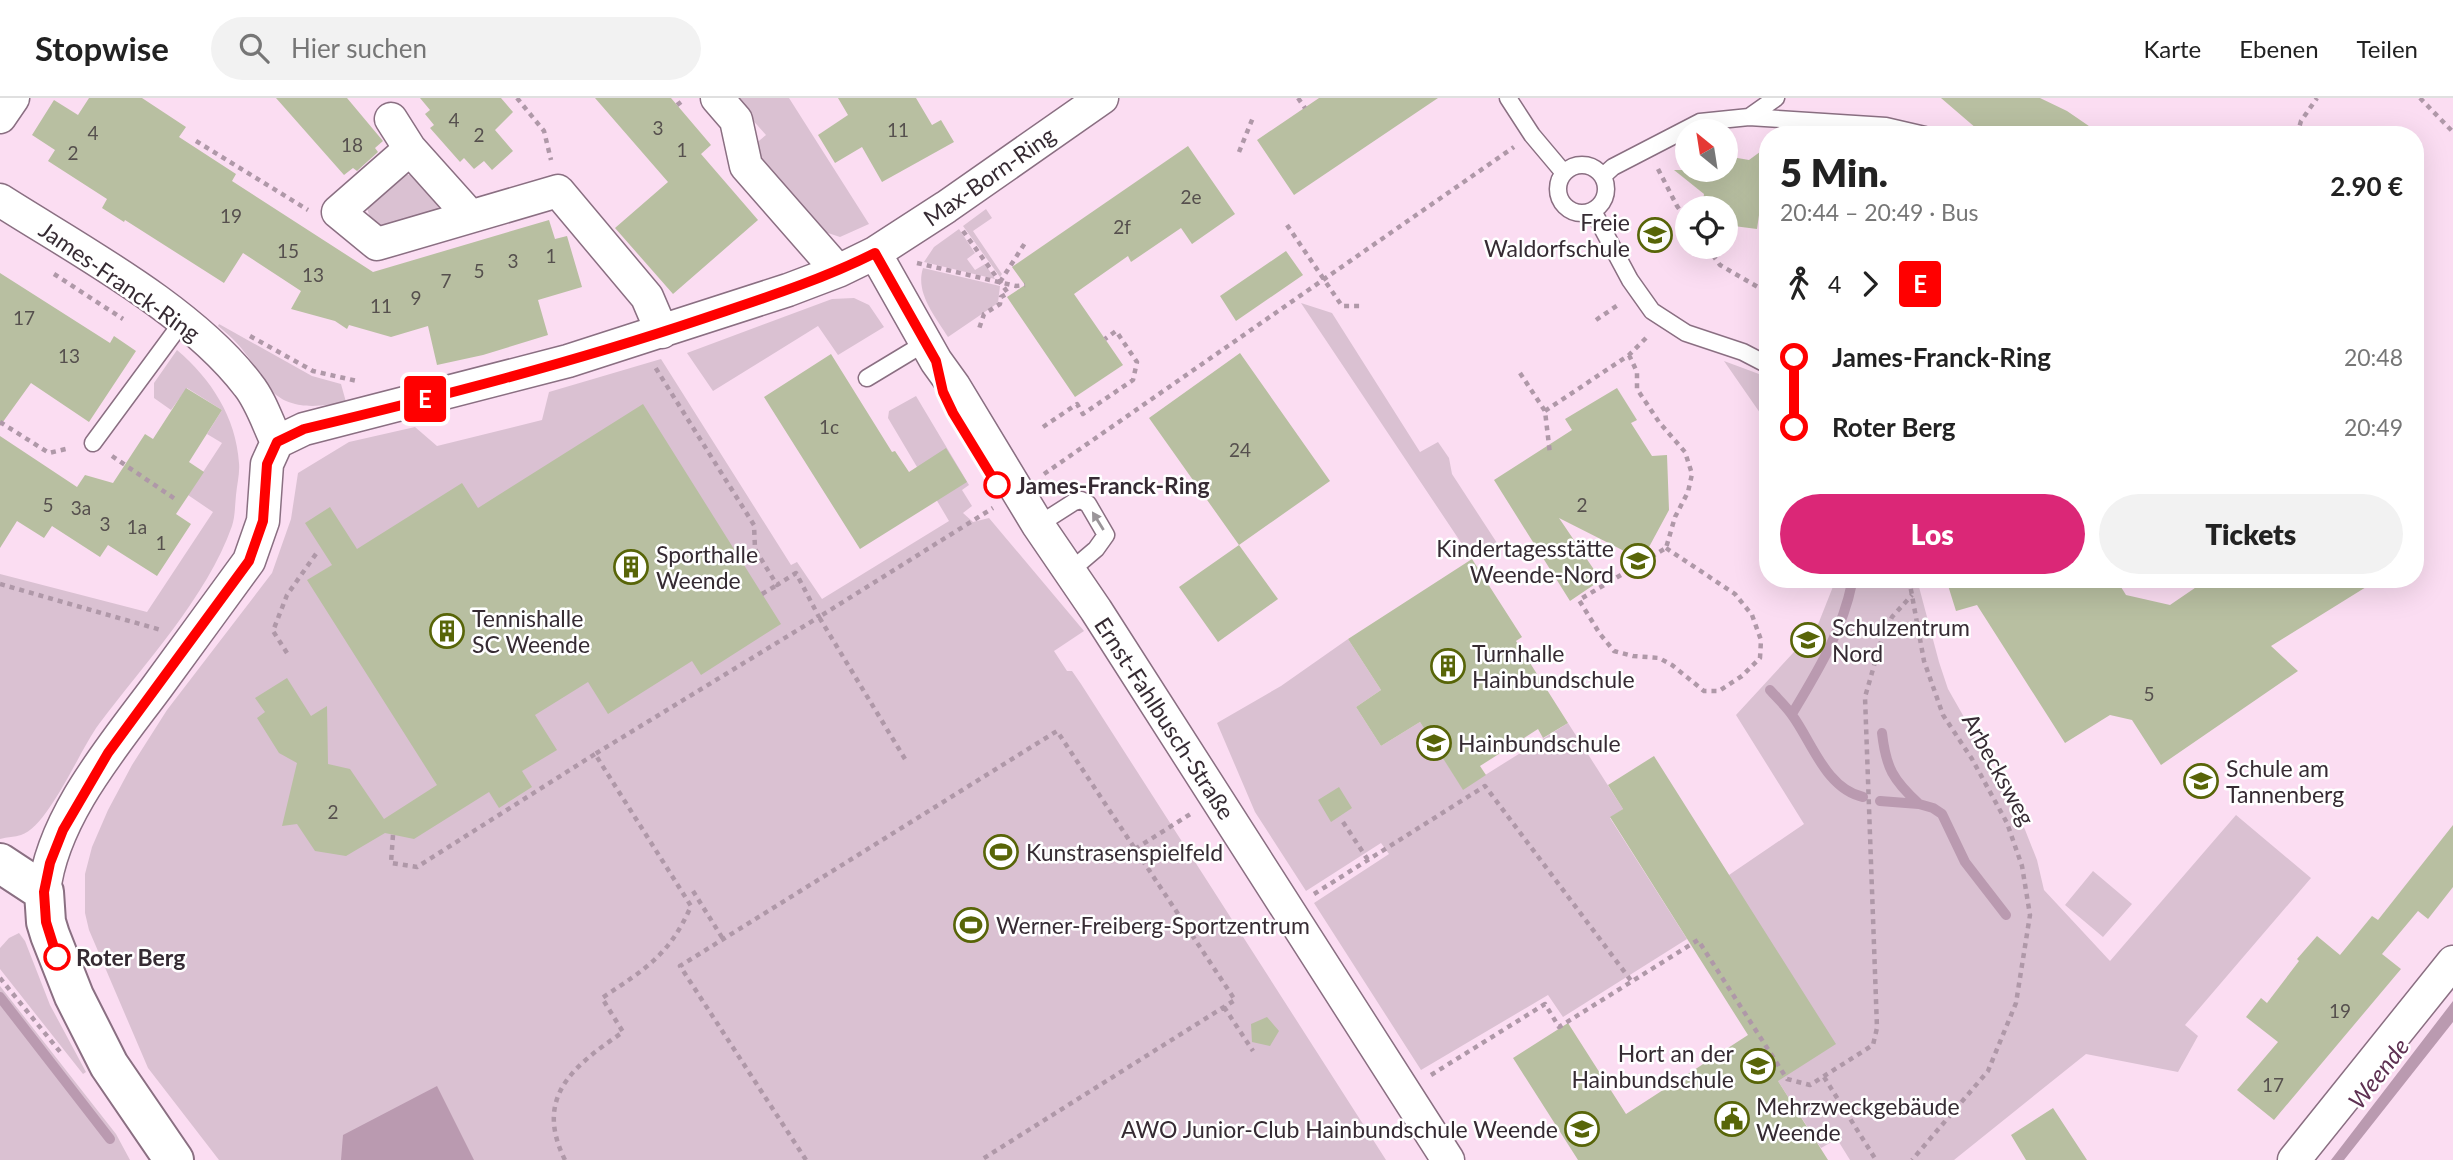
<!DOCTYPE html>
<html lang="de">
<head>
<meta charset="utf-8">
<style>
	:root { --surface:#fff; --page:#f2f2f2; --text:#222; --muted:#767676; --line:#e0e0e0; --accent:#db2777 }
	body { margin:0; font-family:Lato,sans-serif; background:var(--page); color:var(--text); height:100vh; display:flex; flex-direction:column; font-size:26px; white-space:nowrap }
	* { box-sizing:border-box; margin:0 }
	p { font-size:23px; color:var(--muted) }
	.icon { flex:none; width:38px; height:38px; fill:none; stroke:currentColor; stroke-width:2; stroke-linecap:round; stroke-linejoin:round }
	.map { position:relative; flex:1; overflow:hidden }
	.details { position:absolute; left:1759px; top:28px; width:665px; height:462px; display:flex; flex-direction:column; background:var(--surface); border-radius:28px; box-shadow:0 7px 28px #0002 }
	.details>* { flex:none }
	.badge { padding:0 14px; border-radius:5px; font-size:24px; line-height:46px }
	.needle { width:46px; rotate:330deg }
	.fabs { position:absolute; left:1675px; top:21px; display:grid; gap:14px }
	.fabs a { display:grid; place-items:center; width:63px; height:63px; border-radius:50%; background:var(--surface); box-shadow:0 7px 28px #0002; font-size:35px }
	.map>.badge { position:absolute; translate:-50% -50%; box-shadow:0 0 0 4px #fff }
	.legs { display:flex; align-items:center; gap:10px; height:77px; padding:0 21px; font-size:23px }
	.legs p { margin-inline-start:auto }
	.headline { display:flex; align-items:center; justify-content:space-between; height:119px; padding:0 21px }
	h1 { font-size:38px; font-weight:800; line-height:52px }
	.button { display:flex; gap:14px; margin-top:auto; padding:14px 21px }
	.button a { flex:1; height:80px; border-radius:42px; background:var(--accent); color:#fff; font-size:28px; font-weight:800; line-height:80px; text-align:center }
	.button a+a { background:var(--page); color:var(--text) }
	ul { padding:0 21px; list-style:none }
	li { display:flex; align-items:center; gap:24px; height:70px; font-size:26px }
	li i { display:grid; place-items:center; width:10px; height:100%; margin:0 9px; background:currentColor }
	li i::after { content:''; width:18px; height:18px; margin:-9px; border:5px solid; border-radius:50%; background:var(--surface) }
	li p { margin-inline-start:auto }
	li:first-child i { background:linear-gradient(#0000 50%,currentColor 0) }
	li:last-child i { background:linear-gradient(currentColor 50%,#0000 0) }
	header { display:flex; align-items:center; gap:42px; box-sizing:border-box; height:98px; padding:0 35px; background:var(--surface); border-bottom:2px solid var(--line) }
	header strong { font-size:33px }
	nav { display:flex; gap:38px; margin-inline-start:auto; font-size:24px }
	.search { width:490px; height:63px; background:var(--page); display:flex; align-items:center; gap:18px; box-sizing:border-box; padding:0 24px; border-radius:38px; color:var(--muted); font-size:26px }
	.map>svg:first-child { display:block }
	.green { fill:#dac1d2 }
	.water { fill:#ba9ab0 }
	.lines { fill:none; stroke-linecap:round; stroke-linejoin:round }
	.stream { stroke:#ba9ab0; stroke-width:10 }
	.building { fill:#b8bfa1 }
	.lane-casing { stroke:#8a6f82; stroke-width:19 }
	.street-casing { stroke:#8a6f82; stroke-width:35 }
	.secondary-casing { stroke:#8a6f82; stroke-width:42 }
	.path { stroke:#af98a8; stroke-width:4.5; stroke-dasharray:5 5; stroke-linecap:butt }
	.lane { stroke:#fff; stroke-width:16 }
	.street { stroke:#fff; stroke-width:32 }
	.secondary { stroke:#fff; stroke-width:38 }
	.oneway { fill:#9a9599 }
	.line-1-casing { stroke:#fff; stroke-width:16 }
	.line-1 { stroke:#f00; stroke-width:10 }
	.stop-1-dot { fill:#fff; stroke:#f00; stroke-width:3.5 }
	.labels { text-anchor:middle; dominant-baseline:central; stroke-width:5; stroke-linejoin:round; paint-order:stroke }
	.number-label { font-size:19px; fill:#56504e }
	.street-label { font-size:23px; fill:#362b33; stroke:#fff }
	.poi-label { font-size:23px; fill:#362b33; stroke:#fff; text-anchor:start }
	.stop-label { font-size:23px; font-weight:bold; fill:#362b33; stroke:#fff; text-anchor:start }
	.water-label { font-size:24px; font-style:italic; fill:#5e3152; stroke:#fff }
</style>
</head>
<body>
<header>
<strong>Stopwise</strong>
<div class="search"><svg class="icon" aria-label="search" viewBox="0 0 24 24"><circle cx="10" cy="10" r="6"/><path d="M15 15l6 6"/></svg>Hier suchen</div>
<nav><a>Karte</a><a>Ebenen</a><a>Teilen</a></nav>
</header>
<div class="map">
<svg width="2453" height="1062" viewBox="0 0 2453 1062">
	<rect width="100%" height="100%" fill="#fbddf2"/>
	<path class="green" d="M733,0H789L869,126L840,139L822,133L755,61L754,47L766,37Z
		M404,76L415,78L439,107L437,113L382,131C372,126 366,114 367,103Z
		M986,111L992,120L973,133L1002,176L1000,179L963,128Z
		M959,131L975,155L967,161L975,172L985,166L995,181L924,164L934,149Z
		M923,170L1000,188L998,205L948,239C935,218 915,195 923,170Z
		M854,200L869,207L884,229L838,257L818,228L713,293L687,255L832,201Z
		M1301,205L1332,215L1420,354L1438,344L1449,360L1452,376L1497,445L1472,461Z
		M219,226L312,278L341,286L346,304C313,310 284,313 263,283C257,274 252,263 245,255C238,245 228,236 218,228Z
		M177,252C211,281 236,319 239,365C240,375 237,386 236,397C235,407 235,419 232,428C207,499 144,566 99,626C80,651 49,728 21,737C15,739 7,739 0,741V476L147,514L213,414L188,397L222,345L207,336L222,312L187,290L171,312L154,300V285Z
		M661,261L791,467L797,464L822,501L949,423L888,320L889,313L916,298L969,387L962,392L972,408L963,415L973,424L989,420L1084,533L1054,553L1067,573H1072L1081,586L1386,1062H219L148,970L89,832L85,815V776L92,749L108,712L132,667L167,612L272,475L291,421L298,375L349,344L415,329L437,348L542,322L549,294Z
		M1724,263L1767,279V325Z
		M1836,481H1904L1919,489L1939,564L1948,591L2018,714L2037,762L2044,792L2110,863L2236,717L2311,780L2185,927L2198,938L2178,974L2086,956L1954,1062H1850L1837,1041L1821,1050L1767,966L1729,777L1804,726L1736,617L1817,529Z
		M1348,541L1381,592L1356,609L1381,648L1420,624L1463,691L1568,625L1623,711L1610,720L1687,841L1563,919L1548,897L1421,972L1314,805L1389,756L1381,745L1306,793L1255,714L1217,625L1281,588Z
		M2093,773L2132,806L2103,839L2065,807Z
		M19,835L25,843L50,907L86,974L83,976L0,871V850L9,840Z
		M0,888L116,1036L130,1062H0Z"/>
	<path class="water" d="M2453,903V924L2344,1062H2331Z
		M437,988L474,1062H341L343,1037Z"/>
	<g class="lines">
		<path class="stream" d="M1770,592C1777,600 1786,608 1792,617C1812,644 1826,691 1863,699
			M1792,616C1817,574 1842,534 1852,485L1850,481
			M1882,635C1886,670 1893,682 1919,706
			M1880,703L1919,706L1933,710L1942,716L1965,764L2006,817
			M0,899L110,1041"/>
	</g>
	<path class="building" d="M89,0H142L186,29L179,39L236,76L232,83L373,174L549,122L555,141L567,138L582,189L538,202L548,237L483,257L437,267L428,228L391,239L349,227L347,231L335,223L291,211L301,193L243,155L224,185L125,122L124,124L102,110L107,101L48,63L55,52L32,37L54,2L78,17Z
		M276,0H347L383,43L375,50L378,54L357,73L353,70L344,77Z
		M420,0H501L513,14L495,32L513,53L492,72L484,63L474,71L464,60L460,64L430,30L434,27L425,16L430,12Z
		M595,0H671L711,47L701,56L758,122L673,196L615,130L668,84Z
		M838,0H916L932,27L941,22L954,44L882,84L862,49L835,65L818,37L848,17Z
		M1319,0H1438L1294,97L1257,42Z
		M1941,0H2040L2067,13L2102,37H1984Z
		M1188,48L1235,116L1192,146L1181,130L1131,164L1128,158L1074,196L1123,267L1075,299L1007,199L1025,187L1012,169Z
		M1768,48V110H1760L1757,131L1726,127V110H1702L1704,96L1674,72H1726V58L1749,62Z
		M1286,153L1303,177L1236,223L1220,198Z
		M0,175L110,245L114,238L136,253L89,324L31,285L0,328Z
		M1240,255L1330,383L1239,447L1149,320Z
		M831,256L892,354L895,353L909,374L946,350L967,384L860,451L764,299Z
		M186,290L222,312L189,364L204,374L176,416L191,426L157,478L108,447L100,459L52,428L44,440L17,423L0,450V338L77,389L85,377L113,385L145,336L153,341Z
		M1617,290L1637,322L1631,325L1652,358L1667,357L1669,412L1642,462L1559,420L1601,482L1570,503L1494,382L1572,332L1565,321Z
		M643,306L781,526L701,577L692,563L608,616L588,584L535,617L557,652L522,673L532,689L499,710L489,694L414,741L385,735L346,758L315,753L297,726L282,728L297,665L279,655L257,620L265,614L255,600L287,580L311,618L327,608L328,666L350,671L384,721L437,687L307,482L332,467L305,425L330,409L357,451L462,385L478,410Z
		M1239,447L1278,501L1218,544L1179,489Z
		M1472,461L1522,539L1516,543L1568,625L1543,640L1538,631L1480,668L1486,677L1463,692L1420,624L1381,648L1356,609L1381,592L1348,541Z
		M1946,481H2116L2126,497L2170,507L2208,481H2379L2271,548L2298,573L2161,667L2132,622L2110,617L2065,645L1977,507L1956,513Z
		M1654,658L1836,946L1778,983L1828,1062H1578L1513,960L1568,925L1626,1016L1748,937L1610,719L1623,711L1608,687Z
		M1339,689L1352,710L1331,724L1318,702Z
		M2453,727V789L2428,821L2418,813L2382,856L2401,871L2274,1022L2237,992L2278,944L2246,919L2261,900L2267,905L2299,863L2297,861L2317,838L2340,857L2372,818L2378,822Z
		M1267,919L1279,933L1270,948L1252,944L1251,926Z
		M2053,1010L2087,1062H2026L2011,1037Z"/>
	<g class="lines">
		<g class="lane-casing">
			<path id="lane" d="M1508,0L1532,37L1564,75
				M1749,19L1886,28L1925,37
				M1558 91a24 24 0 1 1 48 0a24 24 0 1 1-48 0Z
				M1603,78L1613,69L1700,24L1749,19L1776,0
				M1593,113L1630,182L1652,213L1686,235L1743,254L1768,267
				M867,280L925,245
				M93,345L183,223
				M1038,427L1074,404L1081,402L1088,406L1106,437L1096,451L1069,474"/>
		</g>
		<g class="street-casing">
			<path id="street" d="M717,0L736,22L746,68L838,173
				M0,19L13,0
				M391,21L410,51
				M0,102C80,153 191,212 248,287C261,303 268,326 277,344
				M470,118L410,51L338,114L377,146L558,93L647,199L662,234
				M875,155L936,263L954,288L1038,427L1096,512L1448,1062
				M277,344L304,331L568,263L788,192L838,173L875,155L946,109L1102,0
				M44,794C52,719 114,647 157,589C188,547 218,505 249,463L263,423L267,366L277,344
				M2294,1062L2453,864"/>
		</g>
		<g class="secondary-casing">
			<path id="secondary" d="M0,765L44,794L46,824L50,837L74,898L109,967L174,1062"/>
		</g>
		<path class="path" d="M517,0L544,33L551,62
			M1298,0L1305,10
			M2420,0L2453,34
			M677,7L685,1
			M2297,37L2301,23L2317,0
			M196,43L308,112
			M1239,54L1254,17
			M1658,71L1677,108L1687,122
			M1287,127L1342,208H1362
			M963,133L1008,195L1001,199L1000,206L984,216L978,234
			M1707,149L1720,167L1768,195
			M917,165L1016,188L1025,187
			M54,176L123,221
			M1000,184L1025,145
			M1596,222L1618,207
			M250,238L313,273L357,283
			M1629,257L1637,274V291L1659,324L1685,354L1692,376L1688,394L1675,419L1666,450
			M1520,275L1545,313L1550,356
			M1545,313L1629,257L1649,237
			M0,324L49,355L70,350
			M1043,329L1077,306L1083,316L1133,282L1137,264L1116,233L1105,241
			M112,358L178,403
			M1044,376L1514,49
			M1666,450L1735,496L1752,517L1761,542L1760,560L1742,578L1719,593H1704L1672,567L1659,560L1633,558L1614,553L1600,536L1579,502Z
			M1909,481L1924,563L1943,617L1972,661L2007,725L2022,768L2030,817L2016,905L1988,973L1912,1062
			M0,486L161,532
			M762,496L777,487
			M287,555L273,533L287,497L318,453
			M905,661L819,519L993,410
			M1343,724L1368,762
			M393,737L391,765L417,769L595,656
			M1135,751L1192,715
			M693,793L723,841
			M1314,796L1485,688L1632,884
			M0,880L61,955
			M1224,909L1253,953
			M1431,977L1545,906L1559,929L1698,842L1787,981L1810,987L1873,947L1877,930L1865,599L1882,540L1892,519L1912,497
			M1824,979L1876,1062
			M565,1062C533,998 575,967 623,934L602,900C645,871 669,858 691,808L595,656L819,519L796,475L777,487L755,451L754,427L655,269
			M806,1062L680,868L1057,633L1235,902L981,1062"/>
		<use href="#lane" class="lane"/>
		<use href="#street" class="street"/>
		<use href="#secondary" class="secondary"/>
	</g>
	<defs><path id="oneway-solid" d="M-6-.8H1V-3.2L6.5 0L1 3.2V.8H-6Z" transform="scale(1.75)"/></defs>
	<use class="oneway" href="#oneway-solid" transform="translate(1098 423) rotate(-122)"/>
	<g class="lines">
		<g class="line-1-casing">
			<path id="line-1" d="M57,859L46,824L44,794L50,765L63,732L108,655L249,463L263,423L267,366L277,344L304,331C438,299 571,265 702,221C761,201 819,183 875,155L936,263L943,294L953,315L997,387"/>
		</g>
		<use href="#line-1" class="line-1"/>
	</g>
	<defs>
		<g id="school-ring" transform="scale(1.75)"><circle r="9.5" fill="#fff" stroke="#586508" stroke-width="1.5"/><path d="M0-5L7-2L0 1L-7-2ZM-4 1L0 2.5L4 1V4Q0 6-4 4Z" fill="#586508"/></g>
		<g id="building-ring" transform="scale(1.75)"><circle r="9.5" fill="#fff" stroke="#586508" stroke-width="1.5"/><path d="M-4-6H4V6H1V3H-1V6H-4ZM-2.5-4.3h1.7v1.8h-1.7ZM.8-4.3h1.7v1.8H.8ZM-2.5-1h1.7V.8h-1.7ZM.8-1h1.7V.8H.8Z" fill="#586508"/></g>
		<g id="stadium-ring" transform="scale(1.75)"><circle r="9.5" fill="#fff" stroke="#586508" stroke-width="1.5"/><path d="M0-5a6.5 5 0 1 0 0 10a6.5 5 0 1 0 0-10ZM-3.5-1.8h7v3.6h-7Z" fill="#586508"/></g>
		<g id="civic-ring" transform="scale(1.75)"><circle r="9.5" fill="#fff" stroke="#586508" stroke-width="1.5"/><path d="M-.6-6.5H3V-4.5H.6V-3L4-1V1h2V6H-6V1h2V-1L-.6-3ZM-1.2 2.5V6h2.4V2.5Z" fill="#586508"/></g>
	</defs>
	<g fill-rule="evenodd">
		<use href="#school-ring" x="1655" y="137"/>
		<use href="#school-ring" x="1638" y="463"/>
		<use href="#building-ring" x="631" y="469"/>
		<use href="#building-ring" x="447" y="533"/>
		<use href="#school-ring" x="1808" y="542"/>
		<use href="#building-ring" x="1448" y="568"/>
		<use href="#school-ring" x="1434" y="645"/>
		<use href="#school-ring" x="2201" y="683"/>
		<use href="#stadium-ring" x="1001" y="754"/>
		<use href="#stadium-ring" x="971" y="827"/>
		<use href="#school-ring" x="1758" y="968"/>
		<use href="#civic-ring" x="1732" y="1021"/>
		<use href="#school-ring" x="1582" y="1031"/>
	</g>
	<g class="stop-1-dot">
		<circle cx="997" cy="387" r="12"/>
		<circle cx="57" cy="859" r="12"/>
	</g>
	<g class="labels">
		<g class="number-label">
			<text x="454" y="21">4</text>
			<text x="658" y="29">3</text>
			<text x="898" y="31">11</text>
			<text x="93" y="34">4</text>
			<text x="479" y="36">2</text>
			<text x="352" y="46">18</text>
			<text x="682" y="51">1</text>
			<text x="73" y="54">2</text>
			<text x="1191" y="98">2e</text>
			<text x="231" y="117">19</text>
			<text x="1122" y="128">2f</text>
			<text x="288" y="152">15</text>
			<text x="551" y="157">1</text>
			<text x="513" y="162">3</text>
			<text x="479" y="172">5</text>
			<text x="313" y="176">13</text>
			<text x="446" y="182">7</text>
			<text x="416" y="199">9</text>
			<text x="381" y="207">11</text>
			<text x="24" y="219">17</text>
			<text x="69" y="257">13</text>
			<text x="829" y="328">1c</text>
			<text x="1240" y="351">24</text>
			<text x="48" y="406">5</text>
			<text x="1582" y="406">2</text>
			<text x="81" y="409">3a</text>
			<text x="105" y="425">3</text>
			<text x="137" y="428">1a</text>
			<text x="161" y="444">1</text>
			<text x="2149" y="595">5</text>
			<text x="333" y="713">2</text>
			<text x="2340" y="912">19</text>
			<text x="2273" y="986">17</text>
		</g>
		<g class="street-label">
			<text transform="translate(989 78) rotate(-35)">Max-Born-Ring</text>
			<text transform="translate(120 183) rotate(35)">James-Franck-Ring</text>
			<text transform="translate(1165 620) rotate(57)">Ernst-Fahlbusch-Straße</text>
			<text transform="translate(1999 671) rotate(61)">Arbecksweg</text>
		</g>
		<g class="poi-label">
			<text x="1630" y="124" text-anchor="end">Freie<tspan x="1630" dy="26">Waldorfschule</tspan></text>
			<text x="1614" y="450" text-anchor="end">Kindertagesstätte<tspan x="1614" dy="26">Weende-Nord</tspan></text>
			<text x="656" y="456">Sporthalle<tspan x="656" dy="26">Weende</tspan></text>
			<text x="472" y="520">Tennishalle<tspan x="472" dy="26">SC Weende</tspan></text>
			<text x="1832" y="529">Schulzentrum<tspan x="1832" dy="26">Nord</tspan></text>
			<text x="1472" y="555">Turnhalle<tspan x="1472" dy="26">Hainbundschule</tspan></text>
			<text x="1458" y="645">Hainbundschule</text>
			<text x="2226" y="670">Schule am<tspan x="2226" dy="26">Tannenberg</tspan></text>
			<text x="1026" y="754">Kunstrasenspielfeld</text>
			<text x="996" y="827">Werner-Freiberg-Sportzentrum</text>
			<text x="1734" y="955" text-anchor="end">Hort an der<tspan x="1734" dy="26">Hainbundschule</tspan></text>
			<text x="1756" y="1008">Mehrzweckgebäude<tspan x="1756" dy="26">Weende</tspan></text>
			<text x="1558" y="1031" text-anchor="end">AWO Junior-Club Hainbundschule Weende</text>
		</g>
		<g class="stop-label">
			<text x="1016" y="387">James-Franck-Ring</text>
			<text x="76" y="859">Roter Berg</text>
		</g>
		<g class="water-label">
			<text transform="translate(2378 975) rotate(-52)">Weende</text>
		</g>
	</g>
</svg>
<div class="fabs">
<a><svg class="needle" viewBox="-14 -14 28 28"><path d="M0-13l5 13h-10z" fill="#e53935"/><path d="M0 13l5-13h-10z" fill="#767676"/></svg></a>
<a><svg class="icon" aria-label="locate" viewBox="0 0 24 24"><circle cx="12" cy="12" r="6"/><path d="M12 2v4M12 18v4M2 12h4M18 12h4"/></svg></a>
</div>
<b class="badge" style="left:425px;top:301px;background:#f00;color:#fff">E</b>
<section class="details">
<div class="headline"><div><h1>5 Min.</h1><p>20:44 – 20:49 · Bus</p></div><b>2.90 €</b></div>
<div class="legs"><svg class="icon" aria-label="walk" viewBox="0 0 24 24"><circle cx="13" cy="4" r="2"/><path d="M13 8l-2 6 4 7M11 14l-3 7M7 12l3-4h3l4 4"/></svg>4<svg class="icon" aria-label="forward" viewBox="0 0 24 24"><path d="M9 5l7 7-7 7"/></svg><b class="badge" style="background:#f00;color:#fff">E</b></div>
<ul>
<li><i style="color:#f00"></i><b>James-Franck-Ring</b><p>20:48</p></li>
<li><i style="color:#f00"></i><b>Roter Berg</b><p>20:49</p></li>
</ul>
<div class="button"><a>Los</a><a>Tickets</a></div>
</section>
</div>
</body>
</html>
